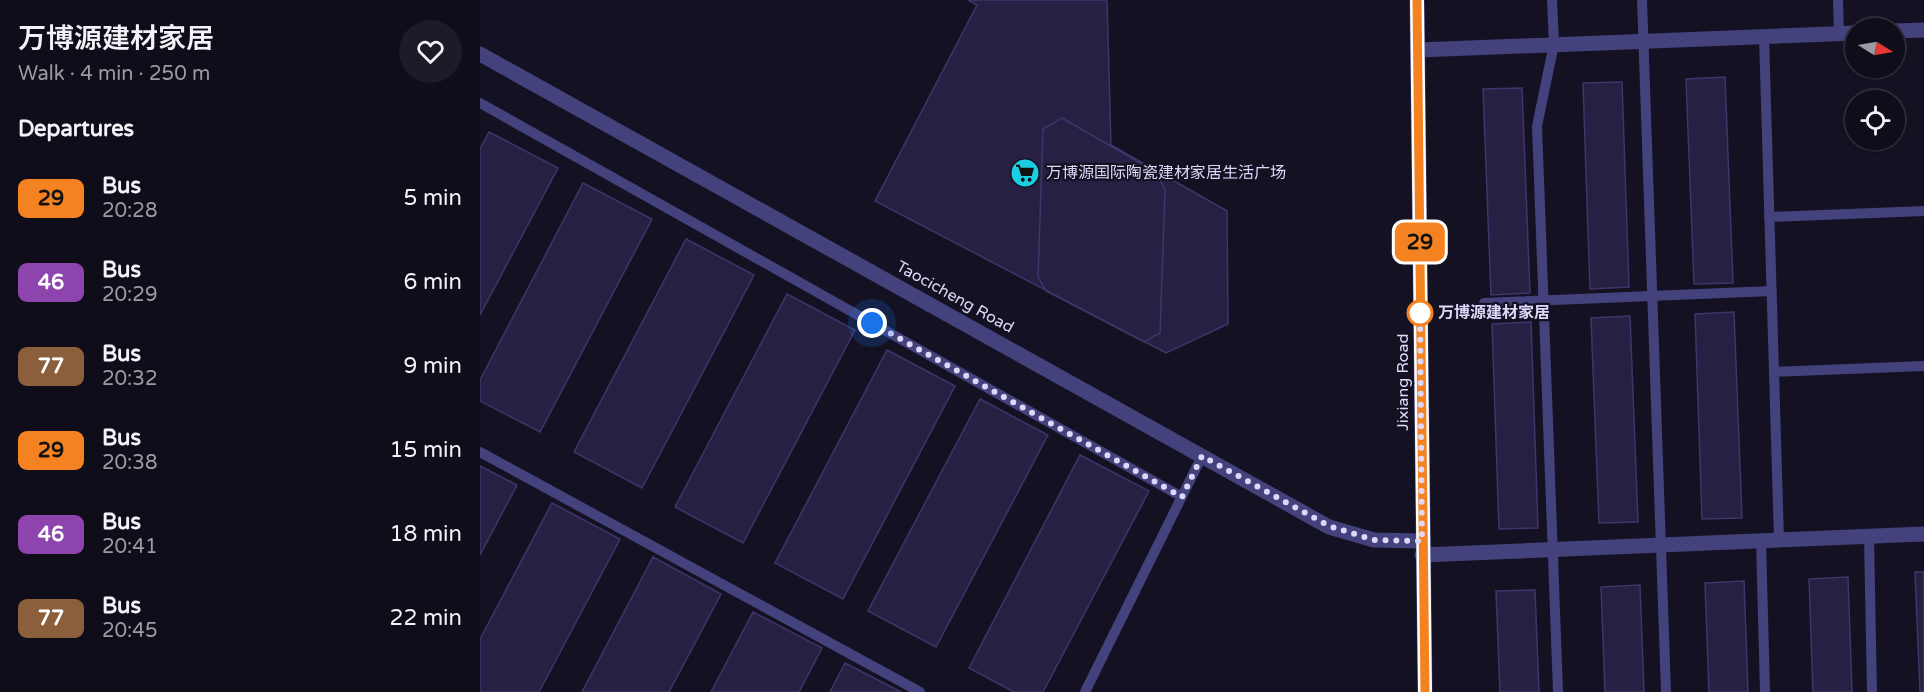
<!DOCTYPE html>
<html lang="en">
<head>
<meta charset="utf-8">
<style>
	:root { --surface:#0f0d1a; --page:#1d1b27; --text:#f1f3f6; --muted:#9b9ca2; --line:#2f2d39 }
	body { margin:0; font-family:"Varela Round","Noto Sans SC",sans-serif; background:var(--page); color:var(--text); height:100vh; display:flex; flex-direction:column; font-size:22px; white-space:nowrap }
	* { box-sizing:border-box; margin:0 }
	p { font-size:20px; color:var(--muted) }
	.icon { flex:none; width:33px; height:33px; fill:none; stroke:currentColor; stroke-width:2; stroke-linecap:round; stroke-linejoin:round }
	.map { position:relative; flex:1; overflow:hidden }
	.drawer { display:flex; flex-direction:column; background:var(--surface); width:480px }
	.drawer>* { flex:none }
	.badge { padding:0 12px; border-radius:9px; font-size:21px; line-height:39px }
	.needle { width:39px; rotate:101deg }
	.fabs { position:absolute; left:1365px; top:18px; display:grid; gap:12px }
	.fabs a { display:grid; place-items:center; width:60px; height:60px; border-radius:50%; background:var(--surface); box-shadow:0 2px 4px #0004,0 0 0 2px var(--line); font-size:30px }
	.you { position:absolute; width:30px; height:30px; margin:-15px; border:4px solid #fff; border-radius:50%; background:#1a73e8; box-shadow:0 0 0 9px #1a73e833 }
	.map>.badge { position:absolute; translate:-50% -50%; box-shadow:0 0 0 3px #fff }
	h2 { padding:0 18px; font-size:22px; line-height:54px }
	.round { display:grid; place-items:center; flex:none; width:63px; height:63px; border-radius:32px; background:var(--page) }
	.summary { display:flex; align-items:center; justify-content:space-between; height:102px; padding:0 18px }
	h1 { font-size:28px; font-weight:600; line-height:45px }
	ul { padding:0; list-style:none }
	li { display:flex; align-items:center; gap:18px; height:84px; padding:0 18px }
	li div { flex:1 }
	li b { display:block; font-size:22px }
	li em { font-style:normal }
	li .badge { min-width:66px; font-weight:700; text-align:center }
	main { display:flex; flex:1; min-height:0 }
	.map>svg:first-child { display:block }
	.building { fill:#272042; stroke:#3f356b; stroke-width:1.5 }
	.lines { fill:none; stroke-linecap:round; stroke-linejoin:round }
	.service { stroke:#44427c; stroke-width:10 }
	.minor { stroke:#44427c; stroke-width:15 }
	.tertiary { stroke:#44427c; stroke-width:15 }
	.line-casing { stroke:#fff; stroke-width:14 }
	.line { stroke:#f58220; stroke-width:9 }
	.walk { stroke:#dcd8fa; stroke-width:6; stroke-dasharray:0 10.8 }
	.stop-dot { fill:#fff; stroke:#f58220; stroke-width:3 }
	.labels { text-anchor:middle; dominant-baseline:central; stroke-width:4.5; stroke-linejoin:round; paint-order:stroke }
	.poi-label { font-size:16px; fill:#dcd8fa; stroke:#141123; text-anchor:start }
	.street-label { font-size:16px; fill:#dcd8fa; stroke:#141123 }
	.stop-label { font-size:16px; font-weight:bold; fill:#dcd8fa; stroke:#141123; text-anchor:start }
</style>
</head>
<body>
<main>
<section class="drawer">
<div class="summary"><div><h1>万博源建材家居</h1><p>Walk · 4 min · 250 m</p></div><a class="round"><svg class="icon" aria-label="heart" viewBox="0 0 24 24"><path d="M12 20l-8-8c-3-5 5-10 8-4 3-6 11-1 8 4z"/></svg></a></div>
<h2>Departures</h2>
<ul>
<li><span class="badge" style="background:#f58220;color:#111">29</span><div><b>Bus</b><p>20:28</p></div><em>5 min</em></li>
<li><span class="badge" style="background:#8e44ad;color:#fff">46</span><div><b>Bus</b><p>20:29</p></div><em>6 min</em></li>
<li><span class="badge" style="background:#8b5e3c;color:#fff">77</span><div><b>Bus</b><p>20:32</p></div><em>9 min</em></li>
<li><span class="badge" style="background:#f58220;color:#111">29</span><div><b>Bus</b><p>20:38</p></div><em>15 min</em></li>
<li><span class="badge" style="background:#8e44ad;color:#fff">46</span><div><b>Bus</b><p>20:41</p></div><em>18 min</em></li>
<li><span class="badge" style="background:#8b5e3c;color:#fff">77</span><div><b>Bus</b><p>20:45</p></div><em>22 min</em></li>
</ul>
</section>
<div class="map">
<svg width="1444" height="692" viewBox="0 0 1444 692">
	<rect width="100%" height="100%" fill="#141123"/>
	<path class="building" d="M488,0H627L631,145L747,211L748,324L686,353L395,201L497,5Z
		M1245,77L1253,283L1214,284L1206,79Z
		M1142,82L1149,287L1110,289L1103,83Z
		M1042,88L1050,293L1011,295L1003,89Z
		M582,118L676,172L685,190L680,333L664,342L566,291L558,277L563,129Z
		M9,132L78,168L0,315V149Z
		M103,183L172,219L60,432L0,401V380Z
		M206,239L274,275L162,488L94,452Z
		M307,294L375,330L263,543L195,507Z
		M1254,312L1262,518L1222,519L1215,314Z
		M1150,316L1158,522L1119,523L1111,318Z
		M1051,322L1058,528L1019,529L1012,324Z
		M407,350L475,386L363,599L295,563Z
		M500,399L568,435L456,647L388,611Z
		M600,455L669,491L563,692H534L489,668Z
		M0,466L37,485L0,555Z
		M72,503L140,539L59,692H0V639Z
		M173,557L241,594L189,692H102Z
		M1435,572H1444V692H1440Z
		M1368,577L1372,692H1333L1329,579Z
		M1264,581L1268,692H1229L1225,583Z
		M1160,585L1164,692H1125L1121,587Z
		M1055,590L1059,692H1020L1016,591Z
		M273,612L342,648L319,692H231Z
		M365,663L421,692H350Z"/>
	<g class="lines">
		<path class="service" d="M1072,0L1074,44L1057,126L1078,692
			M1162,0L1186,692
			M1358,0L1359,33
			M1284,36L1299,540
			M0,103L702,497
			M1289,217L1444,211
			M1004,303L1292,291
			M1294,372L1444,366
			M0,452L440,692
			M1389,536L1392,692
			M1281,541L1285,692
			M605,692L722,456"/>
		<path class="minor" d="M1414,31L1444,30
			M938,50L1376,33
			M942,555L1444,534"/>
		<path class="tertiary" d="M937,0L945,692
			M0,54L849,527L894,540L942,541"/>
	</g>
	<g class="lines">
		<g class="line-casing">
			<path id="line" d="M937,0L945,692"/>
		</g>
		<use href="#line" class="line"/>
		<path class="walk" d="M392,323L702,497L722,456L849,526L894,540L942,541L940,307V313"/>
	</g>
	<defs>
		<g id="supermarket-disc" transform="scale(1.5)"><circle r="9.5" fill="#1ccee2" stroke="#141123"/><path d="M-6-5.5h2.5l.6 2H6L4.5 2H-2.5L-4.4-4H-6ZM-1.5 3.2a1.3 1.3 0 1 0 .1 0ZM3 3.2a1.3 1.3 0 1 0 .1 0Z" fill="#111"/></g>
	</defs>
	<g fill-rule="evenodd">
		<use href="#supermarket-disc" x="545" y="173"/>
	</g>
	<circle class="stop-dot" cx="940" cy="313" r="12"/>
	<g class="labels">
		<g class="poi-label">
			<text x="566" y="173">万博源国际陶瓷建材家居生活广场</text>
		</g>
		<g class="street-label">
			<text transform="translate(475 297) rotate(29)">Taocicheng Road</text>
			<text transform="translate(923 382) rotate(-90)">Jixiang Road</text>
		</g>
		<g class="stop-label">
			<text x="958" y="313">万博源建材家居</text>
		</g>
	</g>
</svg>
<div class="fabs">
<a><svg class="needle" viewBox="-14 -14 28 28"><path d="M0-13l5 13h-10z" fill="#e53935"/><path d="M0 13l5-13h-10z" fill="#9b9ca2"/></svg></a>
<a><svg class="icon" aria-label="locate" viewBox="0 0 24 24"><circle cx="12" cy="12" r="6"/><path d="M12 2v4M12 18v4M2 12h4M18 12h4"/></svg></a>
</div>
<div class="you" style="left:392px;top:323px"></div>
<b class="badge" style="left:940px;top:242px;background:#f58220;color:#111">29</b>
</div>
</main>
</body>
</html>
